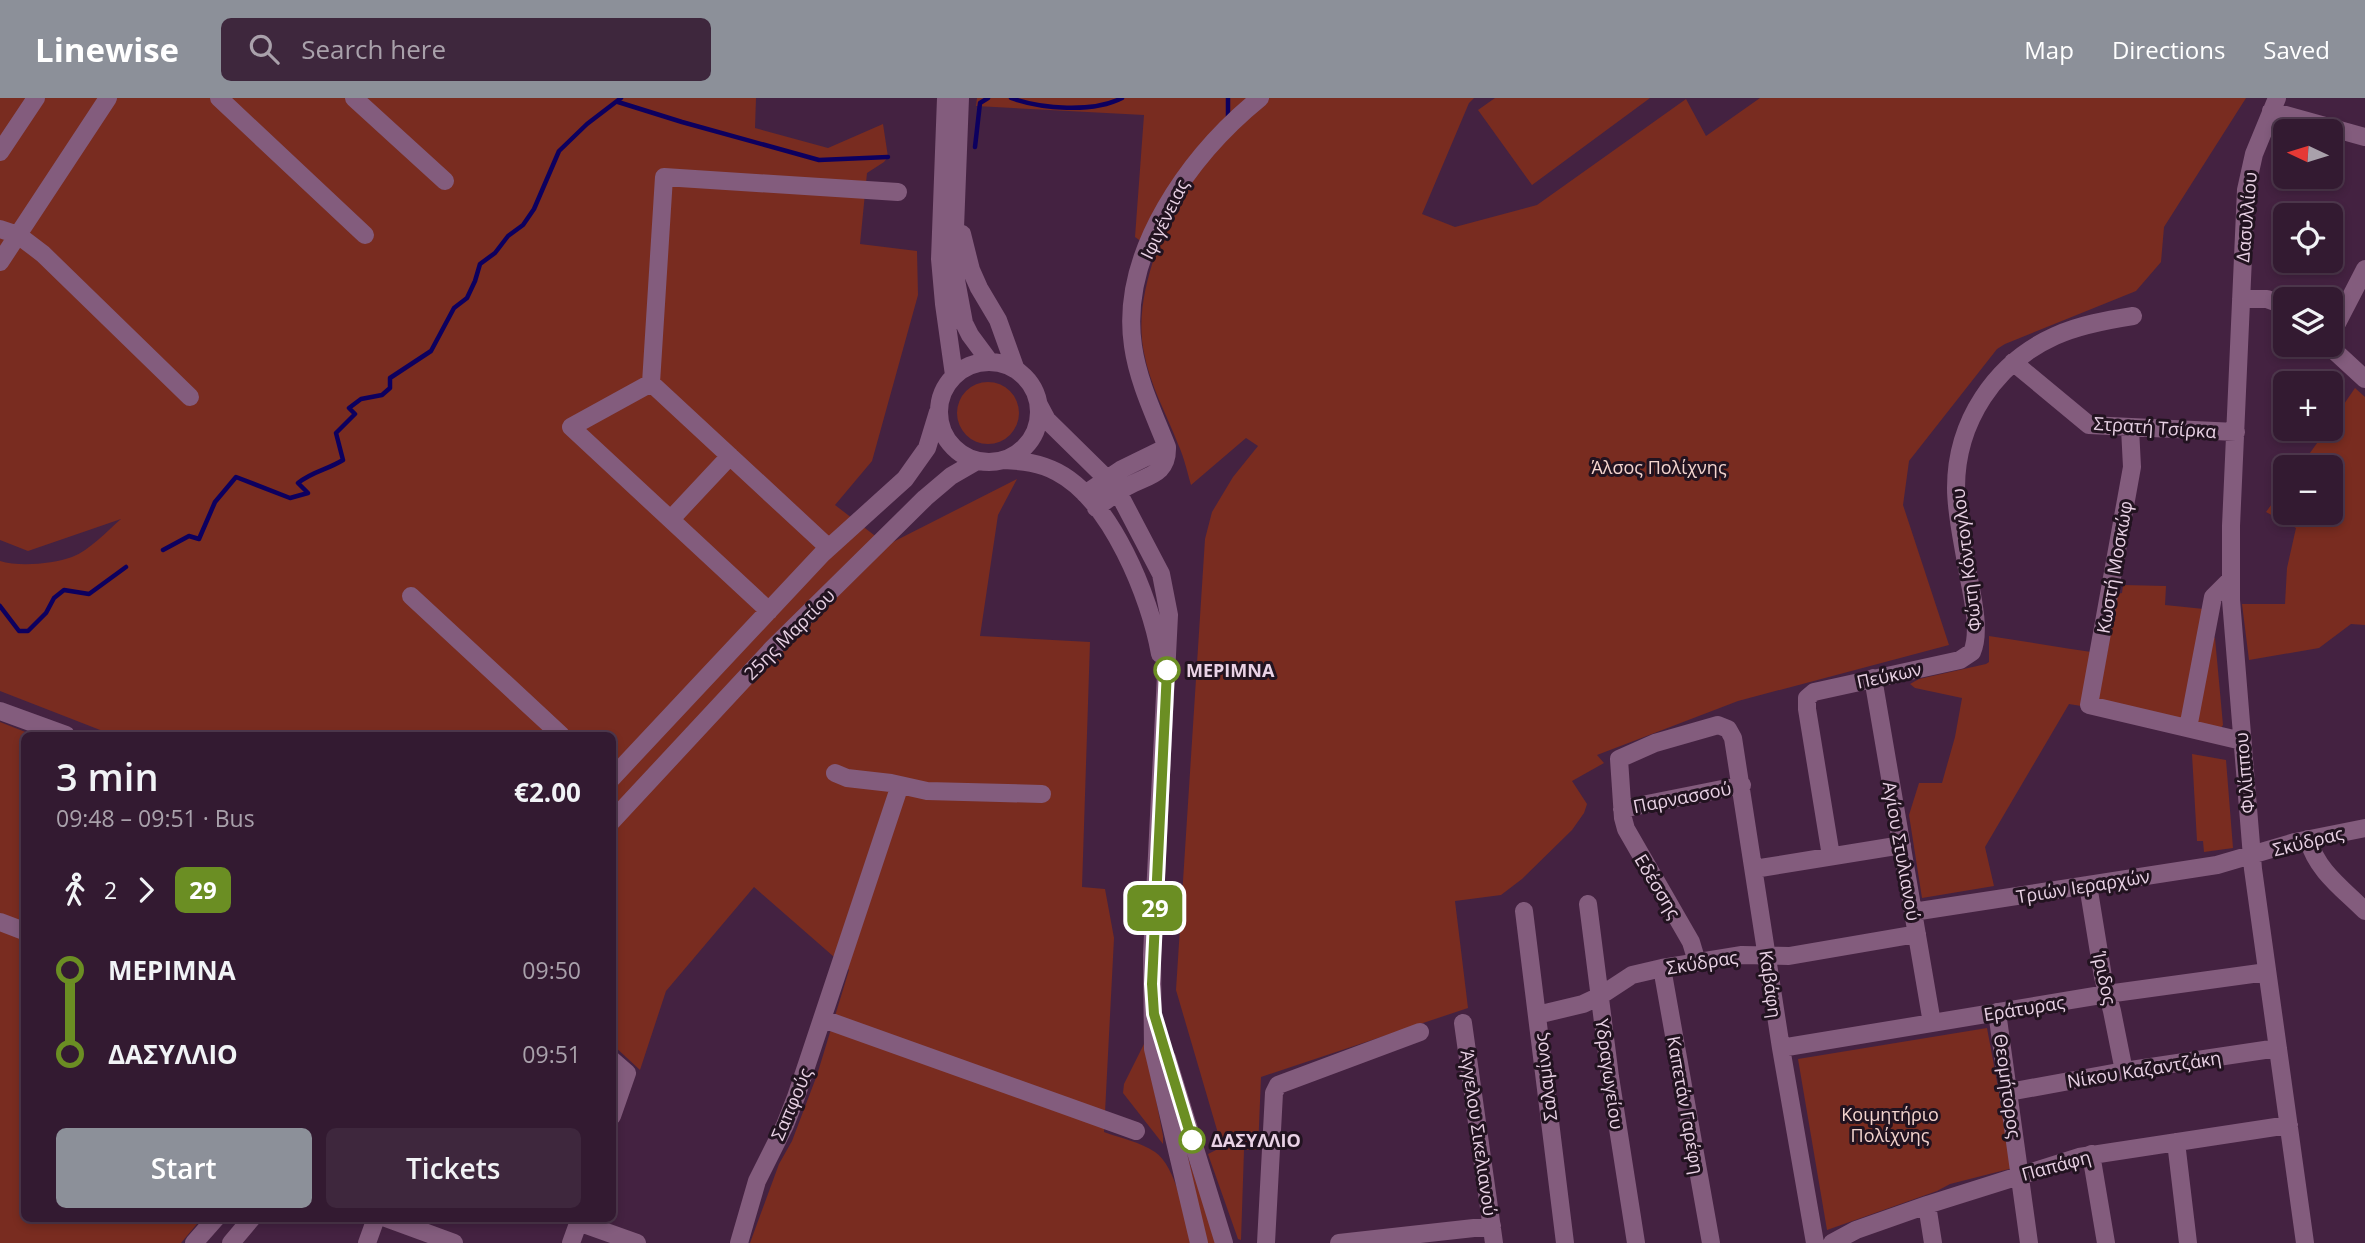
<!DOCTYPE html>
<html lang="en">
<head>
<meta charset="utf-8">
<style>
	:root { --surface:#331a31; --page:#3e273d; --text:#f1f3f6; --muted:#a9a1ab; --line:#4e384d; --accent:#8c9099 }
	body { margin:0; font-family:"Open Sans",sans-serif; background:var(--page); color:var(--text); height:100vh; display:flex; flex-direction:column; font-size:26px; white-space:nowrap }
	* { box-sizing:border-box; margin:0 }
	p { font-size:23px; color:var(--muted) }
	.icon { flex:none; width:38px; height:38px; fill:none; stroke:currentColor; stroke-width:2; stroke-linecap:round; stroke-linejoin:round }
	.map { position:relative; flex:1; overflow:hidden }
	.side { position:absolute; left:21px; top:634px; width:595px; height:490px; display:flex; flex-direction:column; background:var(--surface); border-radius:10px; box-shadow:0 4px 10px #0003,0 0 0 2px var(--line) }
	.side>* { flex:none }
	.badge { padding:0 14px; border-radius:10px; font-size:24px; line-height:46px }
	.needle { width:46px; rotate:274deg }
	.buttons { position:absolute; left:2273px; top:21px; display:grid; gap:14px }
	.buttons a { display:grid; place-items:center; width:70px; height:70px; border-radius:10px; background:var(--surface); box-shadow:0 4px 10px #0003,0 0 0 2px var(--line); font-size:35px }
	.map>.badge { position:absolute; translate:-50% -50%; box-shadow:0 0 0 4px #fff }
	.legs { display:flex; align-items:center; gap:10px; height:77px; padding:0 35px; font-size:23px }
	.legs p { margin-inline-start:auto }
	.headline { display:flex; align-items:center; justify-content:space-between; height:119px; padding:0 35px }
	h1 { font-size:38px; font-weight:600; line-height:52px }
	.primary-button { display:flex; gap:14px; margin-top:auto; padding:14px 35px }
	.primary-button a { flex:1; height:80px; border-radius:10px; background:var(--accent); color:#fff; font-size:28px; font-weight:600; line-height:80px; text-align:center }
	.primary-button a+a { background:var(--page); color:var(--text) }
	ul { padding:0 35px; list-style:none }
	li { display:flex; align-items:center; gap:24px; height:84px; font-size:26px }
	li i { display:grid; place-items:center; width:10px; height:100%; margin:0 9px; background:currentColor }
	li i::after { content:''; width:18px; height:18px; margin:-9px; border:5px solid; border-radius:50%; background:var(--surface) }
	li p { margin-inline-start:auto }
	li:first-child i { background:linear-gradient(#0000 50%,currentColor 0) }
	li:last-child i { background:linear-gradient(currentColor 50%,#0000 0) }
	header { display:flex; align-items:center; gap:42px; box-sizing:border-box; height:98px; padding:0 35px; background:var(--accent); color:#fff }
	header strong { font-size:33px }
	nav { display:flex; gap:38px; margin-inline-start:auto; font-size:24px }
	.search { width:490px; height:63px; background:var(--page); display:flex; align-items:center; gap:18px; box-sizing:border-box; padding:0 24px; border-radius:10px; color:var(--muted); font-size:26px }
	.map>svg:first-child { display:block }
	.green { fill:#792c20 }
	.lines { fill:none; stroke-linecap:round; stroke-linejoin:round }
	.stream { stroke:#0d005f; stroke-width:4.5 }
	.minor { stroke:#835c7d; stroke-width:18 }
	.line-1-casing { stroke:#fff; stroke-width:16 }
	.line-1 { stroke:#6b8e23; stroke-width:10 }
	.stop-1-dot { fill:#fff; stroke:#6b8e23; stroke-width:3.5 }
	.labels { text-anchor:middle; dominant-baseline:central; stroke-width:6; stroke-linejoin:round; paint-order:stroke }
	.street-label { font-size:18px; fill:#e9d2e5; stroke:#221320 }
	.park-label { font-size:18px; fill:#f4d5cf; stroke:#221320 }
	.stop-label { font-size:18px; font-weight:bold; fill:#e9d2e5; stroke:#221320; text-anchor:start }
</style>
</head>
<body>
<header>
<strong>Linewise</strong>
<div class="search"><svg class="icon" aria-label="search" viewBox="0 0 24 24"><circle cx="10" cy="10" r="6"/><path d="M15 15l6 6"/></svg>Search here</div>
<nav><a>Map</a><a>Directions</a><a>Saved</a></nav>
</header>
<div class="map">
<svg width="2365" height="1145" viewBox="0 0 2365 1145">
	<rect width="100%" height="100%" fill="#442241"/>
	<path class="green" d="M0,0H756L755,30L828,50L883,26L888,59L884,64L867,75L860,146L917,153L918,197L872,363L835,407L887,447L1017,381L998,417L980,538L1090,544L1082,789L1105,791L1114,840L1104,1034C1120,1040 1140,1044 1155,1054C1176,1068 1186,1121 1190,1145H750L779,1066L792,1043L817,977L849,872L754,789L666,893L640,972L613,947L612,637H113L0,593V463C19,469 53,466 72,459C90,452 106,434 121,421L28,453L0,442Z
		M977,0H1474L1469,5L1422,116L1455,129L1537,107L1686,1L1706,38L1760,0H2246L2164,129L2161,164L2136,193L2005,246L1997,251L1909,363L1903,407L1949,547L1738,603L1597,657L1604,665L1572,683L1587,706L1584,715L1572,732L1522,781L1501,797L1455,803L1468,910L1261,979L1258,1052H1244L1241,1142L1238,1141L1208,1056L1222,1049L1176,892L1205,441L1212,414L1233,379L1258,348L1246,340L1191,387C1187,373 1184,359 1178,346C1166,315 1150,287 1144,255C1137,220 1145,187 1156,154L1135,139L1144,17L976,8Z
		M1495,0H1650L1532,87L1478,12Z
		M957 315a31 31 0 1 1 62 0a31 31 0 1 1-62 0Z
		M2355,290L2365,299V527L2351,526L2319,550L2249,562L2242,506H2285L2287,470L2296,430L2266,414L2285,388L2286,415H2331V369H2300L2327,331H2331V325Z
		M2123,487L2166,488L2165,507L2204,511L2184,625L2069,606L1985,749L1994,788L1922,800L1909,717L1919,685H1942L1955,639L1962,600L1915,590L1910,586L1919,581L1986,566L1989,564V538C2029,544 2067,551 2107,556L2117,496L2122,495Z
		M2211,538L2215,540L2223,627L2221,630L2197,625Z
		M0,624L33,637H24V1120H202L181,1145H0Z
		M2192,656L2226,662L2233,750L2204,754L2203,743H2197Z
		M1987,930L2013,1070L1950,1086L1937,1093L1827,1132L1798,961Z
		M1145,944L1163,1038V1046L1123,995L1124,986Z
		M1174,1018L1211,1128L1216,1145H1206Z"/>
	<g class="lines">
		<path class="stream" d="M1011,0C1041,11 1093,15 1122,0
			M1228,0V19
			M618,4L682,24L819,62L888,59
			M975,49L980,5L988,0
			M163,452L189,438L199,441L215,404L236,379L290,400L308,395L298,385C313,373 327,372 343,362L336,335L355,316L349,310L361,301L382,297L390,290V280L431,253L454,210L467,200L475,183L480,166L495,155L508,138L523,127L534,111L559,53L587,26L621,0
			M0,508L19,533H28L46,515L54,500L64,492L89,496L126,469"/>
		<path class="minor" d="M219,0L365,137
			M354,0L445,83
			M946,0L940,161L944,206L954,277
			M960,0L955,130L956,182L964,225L970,237L990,264
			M2277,0L2254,56L2246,92L2231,428V502L2253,771L2305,1145
			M2271,13L2365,39
			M0,54L36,0
			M0,131L18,137L43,156L190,299
			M962,136L971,172L979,190L998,222L1016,272
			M0,164L108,0
			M2241,201H2267L2286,208
			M2331,237L2365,171
			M2328,247L2365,281
			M939 314a50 50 0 1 1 100 0a50 50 0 1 1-100 0Z
			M2013,264L2089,327L2236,334
			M651,285L664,79L898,94
			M651,285L571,329L769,513
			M651,285L829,450
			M1039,307L1047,322L1107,381L1118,394L1161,476L1169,517L1152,857L1153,951L1199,1145
			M2130,330L2132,369L2089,607L2242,643
			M1004,362C1023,363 1040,365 1057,374C1111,402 1150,499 1160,556
			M1085,396L1122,371L1167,349
			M1096,410C1106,402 1117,395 1128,388C1148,377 1168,377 1167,349C1154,316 1138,283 1133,248C1119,154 1191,56 1260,0
			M671,421L730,358
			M411,498L561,637
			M1873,580L1932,925
			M0,613L66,637
			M2188,630L2213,499L2230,482
			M835,675L847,680L891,685L927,693L1042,696
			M612,680L822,456L905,381L927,350L938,314
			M1622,711L1742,687
			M612,723L772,551L925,400L951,378L977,363
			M2308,741C2317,773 2342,790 2365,813
			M1831,758L1807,611V600L1814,594L1960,562L1972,554C1982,532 1970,489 1966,465C1962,440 1956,415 1956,390C1956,324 1995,265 2055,238C2079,227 2107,222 2133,218
			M1754,771L1902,747
			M2088,787L2103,879L2112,913L2124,973
			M1588,806L1610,979L1636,1145
			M1524,813L1565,1145
			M1913,814L2217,767L2295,744L2365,730
			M0,824L24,833
			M1697,864L1691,844L1626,731L1623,720L1619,661L1655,645L1718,627L1728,631L1733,640L1781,950L1815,1145
			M1662,870L1711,1145
			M1997,914L2029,1145
			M1537,917L1583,906L1600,898L1632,877L1662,870L1742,857L1789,858L1917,836
			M823,921L1136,1033
			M1463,925L1494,1145
			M1781,950L2107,896L2267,874
			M1167,960L1224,1145
			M612,962L627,975L612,1018
			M2009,994L2124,973L2278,950
			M2176,1044L2188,1145
			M2091,1056L2106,1145
			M1927,1107L1933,1145
			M386,1120L454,1145
			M578,1124L637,1145
			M194,1145L216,1120
			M231,1145L252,1120
			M367,1145L376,1120
			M571,1145L580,1120
			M739,1145L757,1083L785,1027L796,999L900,687
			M1266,1145L1274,995L1278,987L1420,934
			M1339,1145L1492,1128
			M1832,1145L1856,1132L1927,1107L2079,1059L2289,1027"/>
	</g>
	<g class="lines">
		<g class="line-1-casing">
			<path id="line-1" d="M1167,572L1152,886L1154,916L1192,1042"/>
		</g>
		<use href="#line-1" class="line-1"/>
	</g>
	<g class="stop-1-dot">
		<circle cx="1167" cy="572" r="12"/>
		<circle cx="1192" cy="1042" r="12"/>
	</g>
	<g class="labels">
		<g class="street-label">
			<text transform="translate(2246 119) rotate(-85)">Δασυλλίου</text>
			<text transform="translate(1164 121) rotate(-64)">Ιφιγένειας</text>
			<text transform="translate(2155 329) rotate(4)">Στρατή Τσίρκα</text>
			<text transform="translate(1966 462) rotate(-97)">Φώτη Κόντογλου</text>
			<text transform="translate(2114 469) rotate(-80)">Κωστή Μοσκώφ</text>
			<text transform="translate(789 536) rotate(-45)">25ης Μαρτίου</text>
			<text transform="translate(1889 577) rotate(-12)">Πεύκων</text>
			<text transform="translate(2244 675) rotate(-95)">Φιλίππου</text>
			<text transform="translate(1682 699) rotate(-11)">Παρνασσού</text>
			<text transform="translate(2308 743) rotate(-14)">Σκύδρας</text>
			<text transform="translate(1902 753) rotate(80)">Αγίου Στυλιανού</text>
			<text transform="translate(1658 788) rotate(59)">Εδέσσης</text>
			<text transform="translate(2083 788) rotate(-9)">Τριών Ιεραρχών</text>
			<text transform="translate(1702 864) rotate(-9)">Σκύδρας</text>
			<text transform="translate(2105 880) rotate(78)">Ίριδος</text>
			<text transform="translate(1771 886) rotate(82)">Καβάφη</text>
			<text transform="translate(2024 910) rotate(-9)">Εράτυρας</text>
			<text transform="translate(2144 971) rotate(-9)">Νίκου Καζαντζάκη</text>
			<text transform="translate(1610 976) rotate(82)">Υδραγωγείου</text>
			<text transform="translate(1545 979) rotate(-97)">Σαλαμίνος</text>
			<text transform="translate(2008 988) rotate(82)">Θεομήτορος</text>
			<text transform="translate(791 1006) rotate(-67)">Σαπφούς</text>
			<text transform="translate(1686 1007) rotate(80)">Καπετάν Γαρέφη</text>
			<text transform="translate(1479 1035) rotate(82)">Άγγελου Σικελιανού</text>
			<text transform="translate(2056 1067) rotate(-15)">Παπάφη</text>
		</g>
		<g class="park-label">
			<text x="1659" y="369">Άλσος Πολίχνης</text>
			<text x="1890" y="1016">Κοιμητήριο<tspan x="1890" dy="21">Πολίχνης</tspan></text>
		</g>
		<g class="stop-label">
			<text x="1186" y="572">ΜΕΡΙΜΝΑ</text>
			<text x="1211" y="1042">ΔΑΣΥΛΛΙΟ</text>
		</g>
	</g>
</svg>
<div class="buttons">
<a><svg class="needle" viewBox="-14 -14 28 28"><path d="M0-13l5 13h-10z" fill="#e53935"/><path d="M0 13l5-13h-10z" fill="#a9a1ab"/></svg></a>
<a><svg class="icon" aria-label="locate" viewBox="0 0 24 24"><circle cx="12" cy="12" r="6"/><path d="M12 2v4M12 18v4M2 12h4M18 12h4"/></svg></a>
<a><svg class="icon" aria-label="layers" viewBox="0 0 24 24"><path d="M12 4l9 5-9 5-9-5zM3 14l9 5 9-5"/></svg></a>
<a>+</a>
<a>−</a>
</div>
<b class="badge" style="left:1155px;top:810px;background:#6b8e23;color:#fff">29</b>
<section class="side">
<div class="headline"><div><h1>3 min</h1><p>09:48 – 09:51 · Bus</p></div><b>€2.00</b></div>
<div class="legs"><svg class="icon" aria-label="walk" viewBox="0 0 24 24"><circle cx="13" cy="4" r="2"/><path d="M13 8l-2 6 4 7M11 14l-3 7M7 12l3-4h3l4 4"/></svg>2<svg class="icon" aria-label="forward" viewBox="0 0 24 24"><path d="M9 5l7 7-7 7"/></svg><b class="badge" style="background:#6b8e23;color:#fff">29</b></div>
<ul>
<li><i style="color:#6b8e23"></i><b>ΜΕΡΙΜΝΑ</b><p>09:50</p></li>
<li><i style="color:#6b8e23"></i><b>ΔΑΣΥΛΛΙΟ</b><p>09:51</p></li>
</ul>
<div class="primary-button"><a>Start</a><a>Tickets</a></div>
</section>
</div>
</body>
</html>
